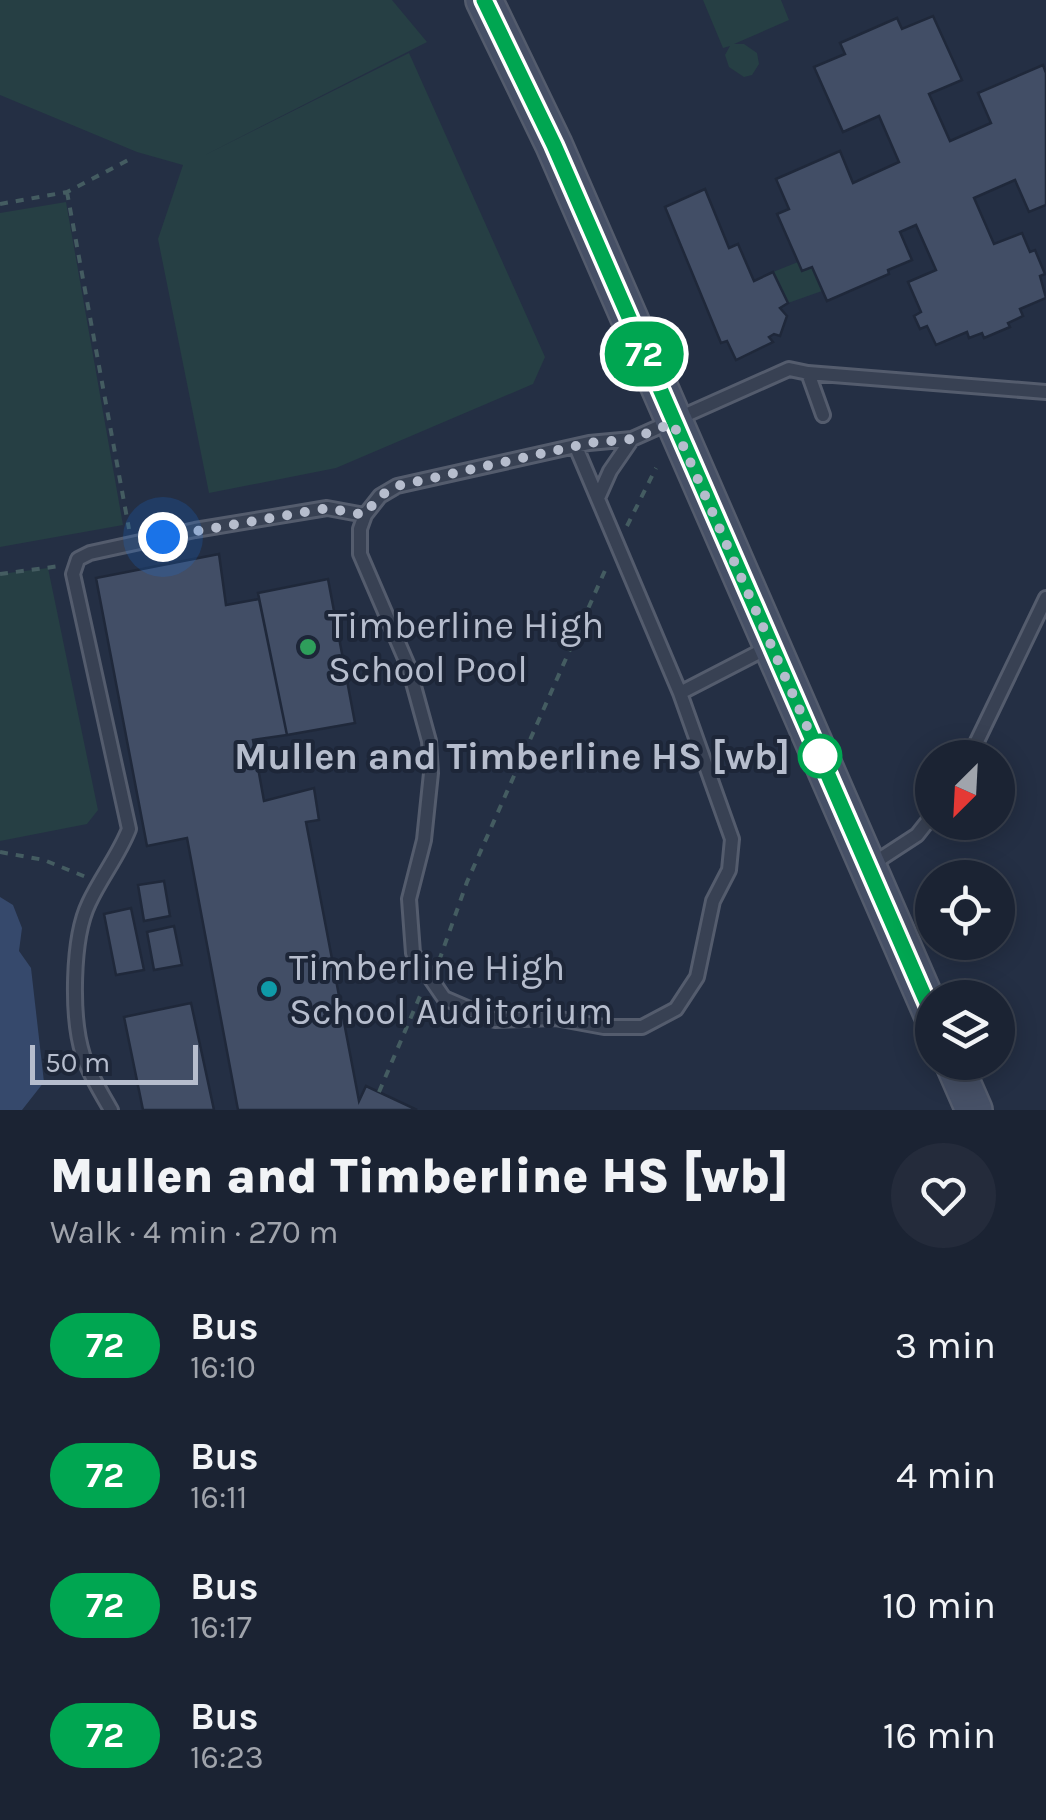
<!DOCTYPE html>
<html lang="en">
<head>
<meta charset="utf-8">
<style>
	:root { --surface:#1b2333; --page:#242b3b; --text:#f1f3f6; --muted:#a0a4ac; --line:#39404e }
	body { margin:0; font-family:Karla,sans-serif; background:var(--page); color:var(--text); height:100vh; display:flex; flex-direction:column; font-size:38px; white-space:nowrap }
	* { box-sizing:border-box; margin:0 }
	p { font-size:32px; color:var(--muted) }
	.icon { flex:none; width:55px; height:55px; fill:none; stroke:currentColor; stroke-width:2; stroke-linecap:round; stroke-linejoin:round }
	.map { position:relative; height:1110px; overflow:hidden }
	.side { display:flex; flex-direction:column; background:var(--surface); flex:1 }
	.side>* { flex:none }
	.badge { padding:0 20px; border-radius:32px; font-size:35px; line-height:65px }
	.needle { width:65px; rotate:204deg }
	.fabs { position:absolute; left:915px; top:740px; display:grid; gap:20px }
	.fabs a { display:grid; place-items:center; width:100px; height:100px; border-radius:50%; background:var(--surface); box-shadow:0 5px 25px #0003,0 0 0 2px var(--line); font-size:50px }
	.scale { position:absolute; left:30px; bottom:25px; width:168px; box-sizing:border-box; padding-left:10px; border:5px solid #b6bdcd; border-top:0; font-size:28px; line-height:35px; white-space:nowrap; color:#b6bdcd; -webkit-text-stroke:8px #1d2638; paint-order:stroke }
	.you { position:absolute; width:50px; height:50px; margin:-25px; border:8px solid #fff; border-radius:50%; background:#1a73e8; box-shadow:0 0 0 15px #1a73e833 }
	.map>.badge { position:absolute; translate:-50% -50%; box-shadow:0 0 0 5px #fff }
	.round { display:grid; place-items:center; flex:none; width:105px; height:105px; border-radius:52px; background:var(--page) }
	.overview { display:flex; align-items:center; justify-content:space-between; height:170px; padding:0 50px }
	h1 { font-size:48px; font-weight:800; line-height:75px }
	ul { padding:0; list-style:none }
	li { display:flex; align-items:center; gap:30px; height:130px; padding:0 50px }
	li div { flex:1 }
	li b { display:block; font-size:38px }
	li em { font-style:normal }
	li .badge { min-width:110px; font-weight:700; text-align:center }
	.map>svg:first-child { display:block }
	.green { fill:#263f44 }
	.water { fill:#36496c }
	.building { fill:#424e66; stroke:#1f283a; stroke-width:2.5 }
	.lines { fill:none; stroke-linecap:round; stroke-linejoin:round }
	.lane-casing { stroke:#545c6d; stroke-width:18 }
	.secondary-casing { stroke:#545c6d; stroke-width:40 }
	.path { stroke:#445c61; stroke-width:4; stroke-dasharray:8 8; stroke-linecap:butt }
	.lane { stroke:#384153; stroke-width:12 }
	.secondary { stroke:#465066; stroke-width:35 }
	.line-casing { stroke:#fff; stroke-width:22 }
	.line { stroke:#00a651; stroke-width:15 }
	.walk { stroke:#b6bdcd; stroke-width:10; stroke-dasharray:0 18 }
	.leisure-dot { fill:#2e9e5b; stroke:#1d2638; stroke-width:4 }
	.stop-dot { fill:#fff; stroke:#00a651; stroke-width:5 }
	.culture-dot { fill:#0f9aa8; stroke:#1d2638; stroke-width:4 }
	.labels { text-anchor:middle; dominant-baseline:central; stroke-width:8; stroke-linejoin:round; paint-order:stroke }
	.poi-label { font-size:38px; fill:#b6bdcd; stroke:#1d2638; text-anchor:start }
	.stop-label { font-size:38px; font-weight:bold; fill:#b6bdcd; stroke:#1d2638; text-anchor:end }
</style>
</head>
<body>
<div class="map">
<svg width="1046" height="1110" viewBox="0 0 1046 1110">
	<rect width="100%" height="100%" fill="#242f44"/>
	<path class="green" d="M0,0H392L427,42L203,156L409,53L545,357L533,384L336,468L209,493L158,239L183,165L137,152L0,95Z
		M703,0H781L789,20L734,44H744L757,53L759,64L752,75L744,77L729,67L725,55L730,46L723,48Z
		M66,202L123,525L0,547V213Z
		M798,262L802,271L812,267L822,291L788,303L773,272Z
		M48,568L98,810L87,824L0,841V574Z"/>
	<path class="water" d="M0,897L13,905L22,928L19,951L31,968L44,1082L22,1110H0Z"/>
	<path class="building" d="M933,16L962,80L929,94L950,141L991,123L978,93L1043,65L1046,73V205L1029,212L1015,180L974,198L994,244L1022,233L1030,252L1035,250L1045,274L1040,276L1046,298L1020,309L1023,316L1008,323L1010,327L984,338L982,333L969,338L967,332L936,345L927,326L920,329L914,316L921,312L908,282L936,270L916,225L900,232L912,260L888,270L889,274L827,301L812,267L802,271L777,214L789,209L776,179L840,151L853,183L899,162L879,116L843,132L814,67L845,54L840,43L897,18L902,29Z
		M705,189L729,248L738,244L754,281L773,272L788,303L780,308L787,316L780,336L774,334L769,337L773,342L736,360L727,341L721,343L665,207Z
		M219,554L226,605L259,599L287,735L253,740L264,801L314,788L319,820L306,822L359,1101L366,1086L417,1110H238L187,838L147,846L96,578Z
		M328,579L355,723L287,735L258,593Z
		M164,881L170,916L144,921L138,885Z
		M131,908L144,970L116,975L104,914Z
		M174,926L182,965L154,970L147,932Z
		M191,1003L214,1110H143L124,1017Z"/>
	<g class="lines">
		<g class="lane-casing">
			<path id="lane" d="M808,373L1046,392
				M576,447L680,693
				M598,498L610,471L632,439
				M769,647L680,693L732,839L729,870L713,901L697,977L676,1009L642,1027H604L555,1018L495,1020L444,998L413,953L409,899L424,840L431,773L429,741L409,668L360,554V529L365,515L380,496L397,486L589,443L632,439L789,369L808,373L823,415
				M969,758L1046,598
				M871,865L917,835L932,816
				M111,1110C101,1092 89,1074 83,1055C71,1017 72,938 89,903C101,877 119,855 129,829L73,574L78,559L90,553L195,530L327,508L365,515"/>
		</g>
		<g class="secondary-casing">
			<path id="secondary" d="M484,0L554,145L932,1014
				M953,1062L974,1110"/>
		</g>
		<path class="path" d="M67,192L129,529
			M0,204L67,192L134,157
			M627,526L656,468
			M0,574L60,566
			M0,852L44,860L86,877
			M439,961L467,882L607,566
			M379,1092L420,996"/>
		<use href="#lane" class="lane"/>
		<use href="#secondary" class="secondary"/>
	</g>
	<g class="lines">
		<g class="line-casing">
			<path id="line" d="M484,0L554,145L932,1014"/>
		</g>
		<use href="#line" class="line"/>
		<path class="walk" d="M163,537L328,508L364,515L380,496L397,486L589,443L632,439L673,423L820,756"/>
	</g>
	<circle class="leisure-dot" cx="308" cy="647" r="10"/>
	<circle class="stop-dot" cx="820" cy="756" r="20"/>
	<circle class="culture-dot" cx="269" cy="989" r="10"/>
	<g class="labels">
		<g class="poi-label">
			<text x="328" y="625">Timberline High<tspan x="328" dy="44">School Pool</tspan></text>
			<text x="289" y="967">Timberline High<tspan x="289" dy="44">School Auditorium</tspan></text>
		</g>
		<g class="stop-label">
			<text x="790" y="756">Mullen and Timberline HS [wb]</text>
		</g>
	</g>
</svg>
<div class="fabs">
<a><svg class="needle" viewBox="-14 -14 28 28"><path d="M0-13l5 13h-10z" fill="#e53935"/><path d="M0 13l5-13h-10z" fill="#a0a4ac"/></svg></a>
<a><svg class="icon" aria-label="locate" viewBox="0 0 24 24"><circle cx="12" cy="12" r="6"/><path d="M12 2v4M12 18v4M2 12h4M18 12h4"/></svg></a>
<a><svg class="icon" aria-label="layers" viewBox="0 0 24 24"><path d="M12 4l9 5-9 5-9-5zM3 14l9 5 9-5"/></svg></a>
</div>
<div class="scale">50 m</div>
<div class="you" style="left:163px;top:537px"></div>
<b class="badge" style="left:644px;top:354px;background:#00a651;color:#fff">72</b>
</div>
<section class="side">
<div class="overview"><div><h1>Mullen and Timberline HS [wb]</h1><p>Walk · 4 min · 270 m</p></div><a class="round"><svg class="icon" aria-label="heart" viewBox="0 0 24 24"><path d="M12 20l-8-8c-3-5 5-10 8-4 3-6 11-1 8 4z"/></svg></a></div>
<ul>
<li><span class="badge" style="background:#00a651;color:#fff">72</span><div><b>Bus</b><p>16:10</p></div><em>3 min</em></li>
<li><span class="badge" style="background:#00a651;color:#fff">72</span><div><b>Bus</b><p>16:11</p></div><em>4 min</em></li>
<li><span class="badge" style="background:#00a651;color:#fff">72</span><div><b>Bus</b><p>16:17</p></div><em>10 min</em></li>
<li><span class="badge" style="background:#00a651;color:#fff">72</span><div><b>Bus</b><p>16:23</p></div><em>16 min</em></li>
</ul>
</section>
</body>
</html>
